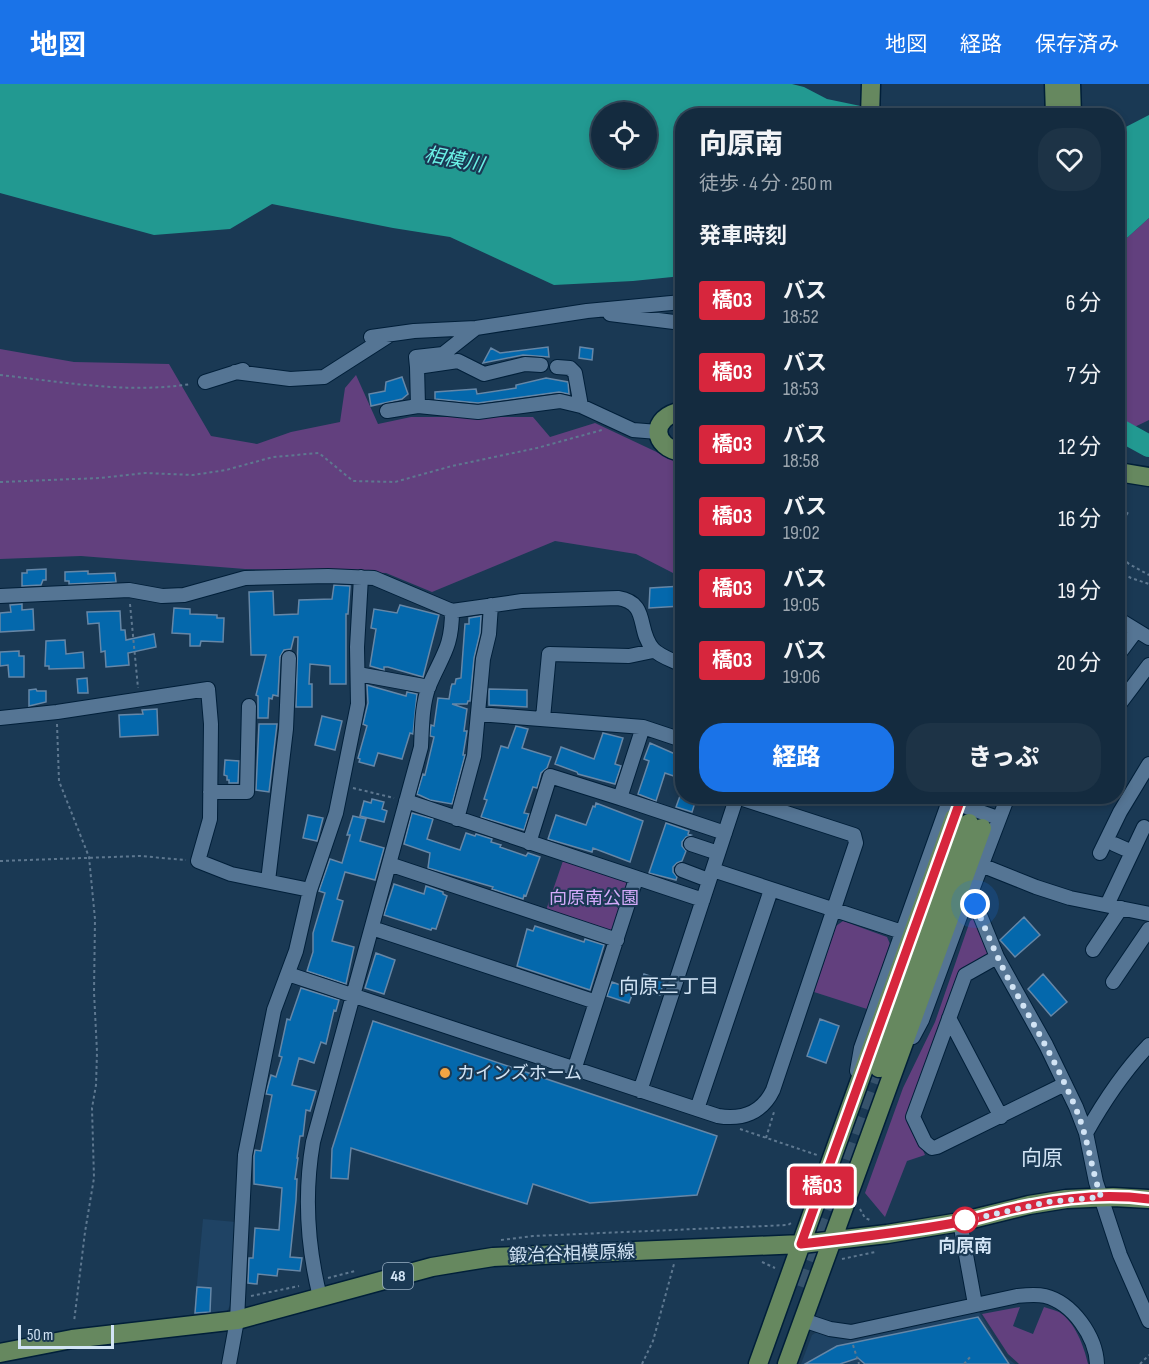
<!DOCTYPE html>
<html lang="ja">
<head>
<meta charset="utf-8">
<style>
	:root { --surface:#142b3f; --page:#1d3346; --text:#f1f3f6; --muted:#9da7b0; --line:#334759; --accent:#1a73e8 }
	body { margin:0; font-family:"Sofia Sans Condensed","Noto Sans JP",sans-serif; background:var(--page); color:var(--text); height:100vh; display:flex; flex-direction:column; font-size:22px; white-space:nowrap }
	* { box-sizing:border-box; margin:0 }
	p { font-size:20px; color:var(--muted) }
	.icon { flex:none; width:33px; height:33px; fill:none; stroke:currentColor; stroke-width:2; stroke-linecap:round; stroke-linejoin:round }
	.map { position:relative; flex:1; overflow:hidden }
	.panel { position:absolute; left:675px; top:24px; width:450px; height:696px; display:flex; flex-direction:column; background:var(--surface); border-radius:24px; box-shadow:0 3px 9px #0003,0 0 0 2px var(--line) }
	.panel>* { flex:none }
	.badge { padding:0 12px; border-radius:4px; font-size:21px; line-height:39px }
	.controls { position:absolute; left:591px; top:18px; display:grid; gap:12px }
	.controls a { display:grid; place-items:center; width:66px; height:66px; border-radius:50%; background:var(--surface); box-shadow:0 3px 9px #0003,0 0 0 2px var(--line); font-size:30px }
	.scale { position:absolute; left:18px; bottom:15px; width:96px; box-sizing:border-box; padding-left:6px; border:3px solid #d2e4f5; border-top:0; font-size:16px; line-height:21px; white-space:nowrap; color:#d2e4f5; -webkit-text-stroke:4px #1a3954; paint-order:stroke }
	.you { position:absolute; width:30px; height:30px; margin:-15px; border:4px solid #fff; border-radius:50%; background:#1a73e8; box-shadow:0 0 0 9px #1a73e833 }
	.map>.badge { position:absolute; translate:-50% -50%; box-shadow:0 0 0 3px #fff }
	h2 { padding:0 24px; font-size:22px; line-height:54px }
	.round { display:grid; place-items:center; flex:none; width:63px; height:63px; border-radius:24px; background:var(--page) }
	.head { display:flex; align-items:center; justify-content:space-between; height:102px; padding:0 24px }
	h1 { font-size:28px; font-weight:800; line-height:45px }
	.button { display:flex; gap:12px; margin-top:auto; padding:12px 24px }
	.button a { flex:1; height:69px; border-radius:24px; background:var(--accent); color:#fff; font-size:24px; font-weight:800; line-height:69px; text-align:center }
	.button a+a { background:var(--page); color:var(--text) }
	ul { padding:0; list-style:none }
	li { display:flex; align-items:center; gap:18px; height:72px; padding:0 24px }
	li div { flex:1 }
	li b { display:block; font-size:22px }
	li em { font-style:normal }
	li .badge { min-width:66px; font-weight:700; text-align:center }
	header { display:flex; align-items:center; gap:36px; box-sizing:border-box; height:84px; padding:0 30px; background:var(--accent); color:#fff }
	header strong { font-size:28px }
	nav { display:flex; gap:33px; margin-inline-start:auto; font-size:21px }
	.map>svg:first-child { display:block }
	.built { fill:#1f4364 }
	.green { fill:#62407e }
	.water { fill:#229991; fill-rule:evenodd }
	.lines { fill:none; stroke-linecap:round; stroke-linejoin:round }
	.river { stroke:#229991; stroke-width:22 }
	.building { fill:#0468ac; stroke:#6687a7; stroke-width:1.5 }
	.major-tunnel { stroke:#36536c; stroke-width:18; stroke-dasharray:18 9; stroke-linecap:butt }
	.minor-casing { stroke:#011f39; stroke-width:16 }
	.major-casing { stroke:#011f39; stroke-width:21 }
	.path { stroke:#5e7890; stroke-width:2; stroke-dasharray:3 3; stroke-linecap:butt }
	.minor { stroke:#557594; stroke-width:14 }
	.major { stroke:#66885f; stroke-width:18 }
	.line-casing { stroke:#fff; stroke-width:14 }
	.line { stroke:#d7263d; stroke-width:9 }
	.walk { stroke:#d2e4f5; stroke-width:6; stroke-dasharray:0 10.8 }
	.poi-dot { fill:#f3a443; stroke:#1a3954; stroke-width:2 }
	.stop-dot { fill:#fff; stroke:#d7263d; stroke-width:3 }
	.labels { text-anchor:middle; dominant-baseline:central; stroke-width:4.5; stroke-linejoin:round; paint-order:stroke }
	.shield { fill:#1a3954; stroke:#9bb1c5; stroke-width:1.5 }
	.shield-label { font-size:16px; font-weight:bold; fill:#d2e4f5 }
	.park-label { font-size:18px; fill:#d4abfa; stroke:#1a3954 }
	.poi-label { font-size:18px; fill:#d2e4f5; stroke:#1a3954; text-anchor:start }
	.stop-label { font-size:18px; font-weight:bold; fill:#d2e4f5; stroke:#1a3954 }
	.street-label { font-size:18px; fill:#d2e4f5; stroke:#1a3954 }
	.water-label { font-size:20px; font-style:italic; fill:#6bf1e6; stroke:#1a3954 }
	.neighbourhood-label { font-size:20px; fill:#d2e4f5; stroke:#1a3954 }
	.quarter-label { font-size:21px; fill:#d2e4f5; stroke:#1a3954 }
</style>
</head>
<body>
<header>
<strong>地図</strong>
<nav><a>地図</a><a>経路</a><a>保存済み</a></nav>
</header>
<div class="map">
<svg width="1149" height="1280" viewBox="0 0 1149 1280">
	<rect width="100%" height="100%" fill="#1a3954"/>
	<path class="built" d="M203,1135L236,1138L231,1220L227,1227L194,1232Z
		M979,1228L1005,1272L1015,1280H801L812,1251L817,1248L829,1253L852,1254Z"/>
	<path class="green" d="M1149,134V336L1118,351V160L1128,153Z
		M0,265L74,278L169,280L211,352L257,360L291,348L340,338L345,304L356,291L378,340L411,333H533L550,353L595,339L663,371L682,372V490L673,489L636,470L555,457L432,508L386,489L245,485L81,472L0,475Z
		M565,771L636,795L617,856L544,832Z
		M973,835L977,836L991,870L961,888L909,1033L925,1071L907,1077L885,1133L865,1109L903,1004L935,938L970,837Z
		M843,837L887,853L890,860L867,925L814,908L836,842Z
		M1020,1223L1013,1242L1033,1250L1044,1223C1049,1225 1055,1226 1059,1228C1075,1238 1084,1262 1088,1280H1019L1008,1270L982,1230Z"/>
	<path class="water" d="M0,0H792L804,3L827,15L904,31L682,32V192L633,197L554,201L450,153L393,144L272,120L230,145L154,151L0,109ZM602,28H646V74H602Z
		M1149,31V134L1128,153L1118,160V47Z"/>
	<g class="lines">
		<path class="river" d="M1118,345L1149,362"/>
	</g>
	<path class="building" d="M548,263L549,273L523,271L483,279L491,264L500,269Z
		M580,263L593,265L592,276L579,274Z
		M402,293L408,310L402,315L371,322L369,310L385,307L386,298Z
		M546,294L568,298L569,310L559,308L478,319L435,315V308L476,305L477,310L516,304V301Z
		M46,485V496H43L41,501L22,502V489H27V486Z
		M88,487V490L115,489L116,498L69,500V497H65V488Z
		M334,501L350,502L348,530H346V600H330V582L310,580L309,600H312V623H296L298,553H294L291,565L284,566L280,573L278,612L273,611L272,615L269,614L268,634H258V612L256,611L266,571H251L249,508L273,507L274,531L298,530L299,516L332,515Z
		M682,502V522L649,524L650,504Z
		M22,520V526L33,525L34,546L0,548V529L11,528L10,521Z
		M400,521L439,531L423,593L388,583H384V586L370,582L376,545L371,544L374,525L397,529Z
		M174,524L190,525V530L217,531V534H224L223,558L201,557L200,562H190V550L172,549Z
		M120,527L121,546H125L126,556L154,550L156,563L128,569L129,581L106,583L105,567L101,568L99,539L88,540L87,528Z
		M481,532L480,549L474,574L470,617H468L467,620H452L467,625L464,647H467L463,671H465L452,720L430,716L417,710L423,690L425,691L434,653L430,652L431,641L434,642L438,614L449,615L451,603L452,600H455L456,595L461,594L465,540H469V534Z
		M65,556L66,570L83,568L84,584L49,585V582H45L46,557Z
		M19,567V572H24V593H9L8,581L0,582V568Z
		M87,594L88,609H78L77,595Z
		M367,601L406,612L407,608L417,610L413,650L410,649L402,675L378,669L374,682L359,678L360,675L358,674L367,642L363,640L368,619Z
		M36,605L37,607H46V618L29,622V606Z
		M489,605L527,606V623L489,621Z
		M157,625L158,651L120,653L119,631L143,630L142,626Z
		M322,632L342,637L335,666L315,661Z
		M259,640H277L269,708L256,706Z
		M516,642L528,645L522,664L551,673L547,684L541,689L537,704L533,703L524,729L529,730L524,746L481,733L487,716L484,715L501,662L508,664Z
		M603,649L623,654L615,680L621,682L615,700L578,690L577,688L555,680L561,663L594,675Z
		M650,659L682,673V695L665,689L656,717L638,710L649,677L644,675Z
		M225,676L239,677L238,699H229V696H227V692L224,691Z
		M680,712H697L692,728L676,723Z
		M372,715L384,718L382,725L387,727L384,738L360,732L364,717L371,719Z
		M596,719L643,737L630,778L593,764L592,768L548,755L556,731L586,741L593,722L595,723Z
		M412,729L433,735L427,755L460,766L466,749L475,752L476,750L492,755L491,758L501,761L500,763L526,772L528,769L540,773L526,812L524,811L523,815L492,805L493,803L428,784L430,769L404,760Z
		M308,731L323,734L317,757L303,754Z
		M353,732L366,735L360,757L384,764L375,796L345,788L337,815L343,817L332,857L354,863L346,900L307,887L313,868V849L325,809L319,807L330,775L342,779L350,751H347Z
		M666,739L689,747L688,750L691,751L686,753L682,758V762L686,767L682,777L677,779L673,783V788L677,793L676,796L649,789Z
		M394,800L424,810L426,802L443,808V810L447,812L436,845L432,844L431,846L384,831Z
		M1024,833L1040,851L1015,873L1000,856Z
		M535,842L584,858L585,855L604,861L590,906L517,882L527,845L533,847Z
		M376,869L395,876L384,910L365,904Z
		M644,890L664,897L660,911L639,905Z
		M1043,890L1067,918L1051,932L1028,905Z
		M612,898L634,906L629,919L607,912Z
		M301,904L339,916L336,927L334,926L326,960L321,958L314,979L299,974L292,1001L316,1007L310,1027L306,1026L303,1052H300L297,1074H298L295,1095H297L296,1116L290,1173L302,1174L300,1187L278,1185L277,1192L258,1190L257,1200L248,1199L249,1174H253L255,1144L279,1146L282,1104L254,1100V1072L255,1066L261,1067L272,1011L266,1010L271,991L276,993L282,973L279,972L287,935L290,936Z
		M820,935L839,942L826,979L807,972Z
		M373,937L717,1052L697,1111L590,1119L533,1100L527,1120L351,1064L348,1095L331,1094L332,1065Z
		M197,1203L211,1204L210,1228L195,1229Z
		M978,1233L1009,1280H865L858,1274L840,1280H805L837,1262Z"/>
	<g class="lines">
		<path class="major-tunnel" d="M969,739L978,712
			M982,744L993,712
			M802,1203L879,984"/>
		<g class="minor-casing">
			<path id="minor" d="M610,230L682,239
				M371,253L414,247L476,244L587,227L682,218
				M541,281L525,280L484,290L458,277L417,283L418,322L478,328L560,317L581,322L633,346L658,348
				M417,283L416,273L443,270L476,244
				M557,283L570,284L575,289L581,322
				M235,288L290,295L324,293L388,252
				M205,298L243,286
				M387,327L418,322
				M0,512L129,506L162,512L184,511L245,494L328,492L374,494L452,527L522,517L618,514C650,519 636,546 653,565C659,572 674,577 682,581
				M1118,535L1149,554
				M1118,571L1136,547
				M358,590L429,603
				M1118,622L1149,581
				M478,630L643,643L682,656
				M0,634L57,628L208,605L211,640L210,735L198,777L231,790L310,806
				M543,634L549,570L629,572L653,567
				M210,708H247L249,622
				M944,712L949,717L998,734
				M620,714L725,749
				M406,717L703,816
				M457,735L474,672L483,575L489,550L491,521
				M529,759L550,692L620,714L643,643
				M691,760L712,767
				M1114,760L1132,768
				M1100,769L1120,728L1149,680
				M389,780L617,856
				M981,781L1036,803L1070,814L1149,830
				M682,786L703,794
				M713,786L902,848
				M268,797L286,645L289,574
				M971,809L997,873L1046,961L1076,1023L1086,1049L1096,1098L1120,1171L1149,1237
				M1107,821L1144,743
				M372,844L596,918
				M1093,866L1121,824
				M997,873L965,891L913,1033L925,1058L932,1064L937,1063L1065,1000
				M288,890L718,1032C742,1036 762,1029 773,1006L856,759L854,751L737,713
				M1113,898L1149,845
				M949,934L1001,1033
				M913,953L922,936L962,827L971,809L1008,712
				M574,986L636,795
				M857,987L861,964L949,717
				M640,1007L737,712
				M697,1025L771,806
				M1086,1049C1104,1017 1124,987 1149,961
				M799,1090L823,1098
				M960,1138L975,1220
				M320,1213C307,1161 304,1110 313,1058L421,663C422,643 422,620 429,602C442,571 452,564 452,527
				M803,1236L830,1245L851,1248L1017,1212C1027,1211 1036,1210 1045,1212C1073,1219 1096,1253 1097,1280
				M229,1280L237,1236L245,1071L274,926L296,867L310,806L336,729L358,620L357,563L361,493"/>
		</g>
		<g class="major-casing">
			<path id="major" d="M1054,0L1055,32
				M1071,0L1072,32
				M870,32L871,0
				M682,327C649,333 652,364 682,368
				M1118,388L1149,393
				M879,984L969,739
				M0,1269L72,1255L237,1236L432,1183L493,1173L802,1160L887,1150L960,1138L1029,1121L1066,1115L1113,1113L1149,1115
				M758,1280L954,734
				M787,1280L982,744"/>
		</g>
		<path class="path" d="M0,291C64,298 127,310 191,300
			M0,398L100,394L145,389L193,391L226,386L273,373L319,369L353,397L395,398L452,382L537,364L602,346
			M1118,422L1128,428L1118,447
			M1118,470L1129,480L1149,491
			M1118,487L1131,494L1149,500
			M130,520L138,604
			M57,640L59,697L89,773L95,835L94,908L97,968L96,1001L92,1024L94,1094L85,1148L74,1238
			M353,704L394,714
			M0,777L140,772L186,776
			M740,1045L817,1071
			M766,1054L774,1028
			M860,1125L865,1134L870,1136
			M501,1156L533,1152L788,1141L791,1139
			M842,1175L875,1168
			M762,1178L775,1184
			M328,1194L355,1187
			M251,1212L299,1202
			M853,1261L859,1280
			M642,1280L653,1257L674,1180
			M964,1280L971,1272
			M1140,1280L1149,1271"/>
		<use href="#minor" class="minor"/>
		<use href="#major" class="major"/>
	</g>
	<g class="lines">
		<g class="line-casing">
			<path id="line" d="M962,712L801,1160C854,1154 907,1148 960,1138C984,1133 1007,1125 1031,1121C1070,1113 1110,1110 1149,1115"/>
		</g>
		<use href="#line" class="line"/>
		<path class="walk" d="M965,1136L960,1138L1048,1118L1101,1113C1091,1084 1088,1054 1076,1025C1059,984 1037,946 1015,907C999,879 987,849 975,820"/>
	</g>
	<circle class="poi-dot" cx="445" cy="989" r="6"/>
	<circle class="stop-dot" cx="965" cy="1136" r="12"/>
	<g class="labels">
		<rect class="shield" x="383" y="1179" width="30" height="26" rx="4.5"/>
		<g class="shield-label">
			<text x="398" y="1192">48</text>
		</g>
		<g class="park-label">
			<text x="594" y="814">向原南公園</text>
		</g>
		<g class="poi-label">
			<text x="457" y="989">カインズホーム</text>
		</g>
		<g class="stop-label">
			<text x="965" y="1162">向原南</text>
		</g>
		<g class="street-label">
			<text transform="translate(572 1170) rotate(-2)">鍛冶谷相模原線</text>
		</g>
		<g class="water-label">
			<text transform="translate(454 76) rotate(11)">相模川</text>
		</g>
		<g class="neighbourhood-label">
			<text x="669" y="903">向原三丁目</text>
		</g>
		<g class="quarter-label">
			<text x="1042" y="1074">向原</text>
		</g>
	</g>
</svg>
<div class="controls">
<a><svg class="icon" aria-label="locate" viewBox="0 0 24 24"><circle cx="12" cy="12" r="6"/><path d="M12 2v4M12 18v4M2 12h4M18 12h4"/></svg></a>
</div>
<div class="scale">50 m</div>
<div class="you" style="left:975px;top:820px"></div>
<b class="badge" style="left:822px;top:1102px;background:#d7263d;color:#fff">橋03</b>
<section class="panel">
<div class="head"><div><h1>向原南</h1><p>徒歩 · 4 分 · 250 m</p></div><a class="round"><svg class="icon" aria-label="heart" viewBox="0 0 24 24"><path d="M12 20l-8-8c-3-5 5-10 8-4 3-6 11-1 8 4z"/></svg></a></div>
<h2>発車時刻</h2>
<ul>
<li><span class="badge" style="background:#d7263d;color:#fff">橋03</span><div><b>バス</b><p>18:52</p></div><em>6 分</em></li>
<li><span class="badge" style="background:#d7263d;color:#fff">橋03</span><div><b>バス</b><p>18:53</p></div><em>7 分</em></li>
<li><span class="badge" style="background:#d7263d;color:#fff">橋03</span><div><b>バス</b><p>18:58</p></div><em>12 分</em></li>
<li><span class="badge" style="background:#d7263d;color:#fff">橋03</span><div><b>バス</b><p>19:02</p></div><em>16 分</em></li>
<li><span class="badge" style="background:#d7263d;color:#fff">橋03</span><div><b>バス</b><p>19:05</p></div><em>19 分</em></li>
<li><span class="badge" style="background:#d7263d;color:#fff">橋03</span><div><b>バス</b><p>19:06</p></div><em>20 分</em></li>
</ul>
<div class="button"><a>経路</a><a>きっぷ</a></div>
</section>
</div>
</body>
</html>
